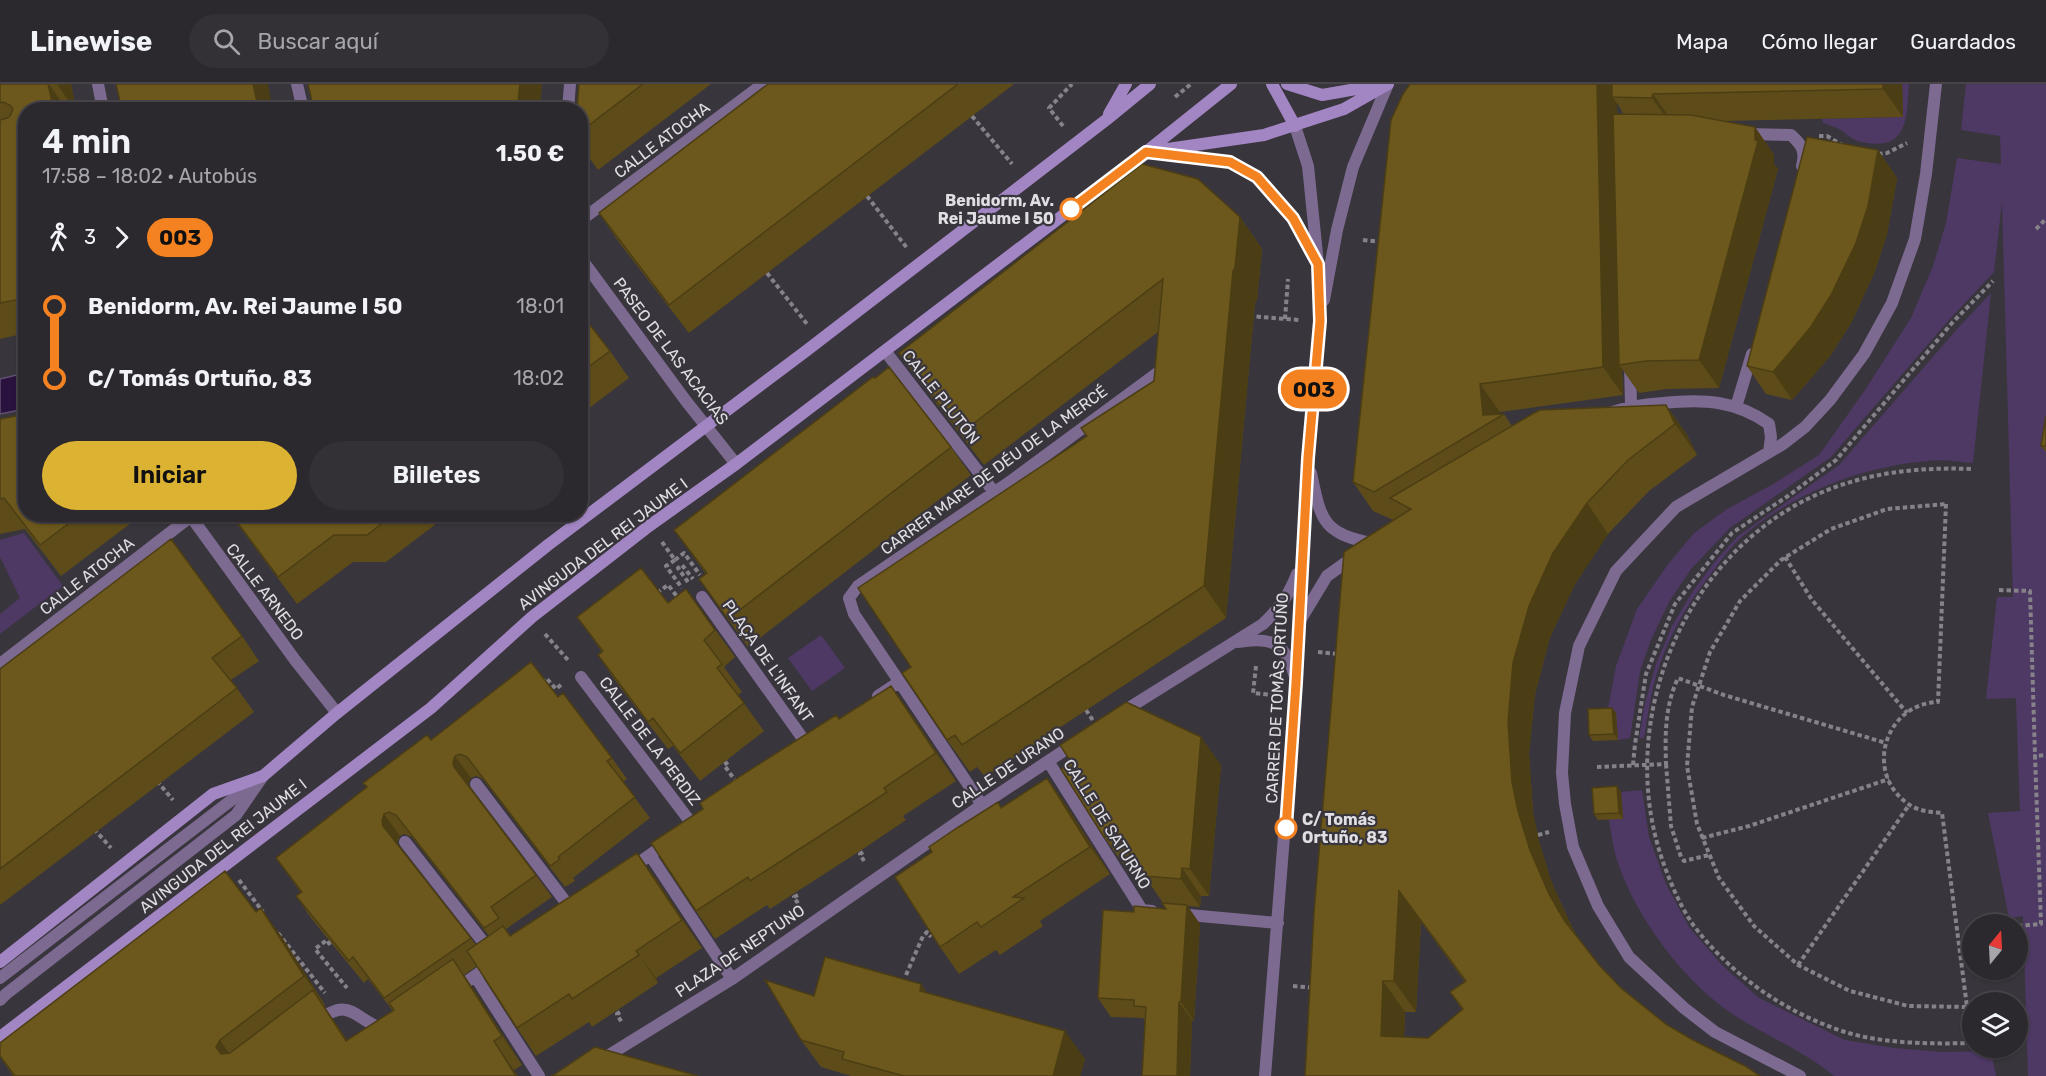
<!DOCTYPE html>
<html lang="es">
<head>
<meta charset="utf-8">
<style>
	:root { --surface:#2b282e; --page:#333036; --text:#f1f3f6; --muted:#a6a6aa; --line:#47444a; --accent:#dcb233 }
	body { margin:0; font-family:Rubik,sans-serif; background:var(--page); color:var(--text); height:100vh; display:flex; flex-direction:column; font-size:22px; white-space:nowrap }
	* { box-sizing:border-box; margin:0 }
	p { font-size:20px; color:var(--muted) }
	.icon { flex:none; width:33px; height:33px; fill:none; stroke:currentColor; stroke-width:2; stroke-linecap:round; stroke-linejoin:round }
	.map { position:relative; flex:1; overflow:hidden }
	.panel { position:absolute; left:18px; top:18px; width:570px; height:420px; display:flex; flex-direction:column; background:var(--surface); border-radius:24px; box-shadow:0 2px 4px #0004,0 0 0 2px var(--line) }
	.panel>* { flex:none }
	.badge { padding:0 12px; border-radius:20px; font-size:21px; line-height:39px }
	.needle { width:39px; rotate:18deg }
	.controls { position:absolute; left:1962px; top:830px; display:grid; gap:12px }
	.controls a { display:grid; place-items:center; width:66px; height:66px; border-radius:50%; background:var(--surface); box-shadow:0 2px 4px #0004,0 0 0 2px var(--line); font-size:30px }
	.map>.badge { position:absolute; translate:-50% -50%; box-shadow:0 0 0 3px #fff }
	.legs { display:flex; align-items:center; gap:9px; height:66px; padding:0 24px; font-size:20px }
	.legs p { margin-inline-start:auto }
	.head { display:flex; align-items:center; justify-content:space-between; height:102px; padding:0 24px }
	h1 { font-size:33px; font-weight:600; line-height:45px }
	.primary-button { display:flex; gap:12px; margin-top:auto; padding:12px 24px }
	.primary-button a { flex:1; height:69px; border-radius:36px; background:var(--accent); color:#111; font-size:24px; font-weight:600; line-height:69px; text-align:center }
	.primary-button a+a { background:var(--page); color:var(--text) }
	ul { padding:0 24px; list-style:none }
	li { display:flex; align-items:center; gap:21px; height:72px; font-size:22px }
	li i { display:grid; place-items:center; width:9px; height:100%; margin:0 8px; background:currentColor }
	li i::after { content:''; width:15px; height:15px; margin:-8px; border:4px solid; border-radius:50%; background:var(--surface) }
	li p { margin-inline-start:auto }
	li:first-child i { background:linear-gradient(#0000 50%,currentColor 0) }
	li:last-child i { background:linear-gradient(currentColor 50%,#0000 0) }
	header { display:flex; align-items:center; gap:36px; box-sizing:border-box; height:84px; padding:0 30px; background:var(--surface); border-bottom:2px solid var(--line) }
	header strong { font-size:28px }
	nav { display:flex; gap:33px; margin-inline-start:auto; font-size:21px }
	.search { width:420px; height:54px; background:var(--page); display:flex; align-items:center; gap:15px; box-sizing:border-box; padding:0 21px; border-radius:33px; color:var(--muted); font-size:22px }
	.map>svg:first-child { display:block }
	.green { fill:#4e3864 }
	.water { fill:#29133e; stroke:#605070; stroke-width:1.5 }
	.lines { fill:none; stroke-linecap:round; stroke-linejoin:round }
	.path { stroke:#858289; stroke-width:4; stroke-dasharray:4.5 3; stroke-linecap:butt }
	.minor { stroke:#7c6a91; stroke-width:12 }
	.secondary { stroke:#a285c3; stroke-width:12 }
	.wall { fill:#5d4c19; fill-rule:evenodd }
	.shaded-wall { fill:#4c3e14 }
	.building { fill:#6c581d; stroke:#4c3e14; stroke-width:1.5; fill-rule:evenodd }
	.line-1-casing { stroke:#fff; stroke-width:14 }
	.line-1 { stroke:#f58220; stroke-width:9 }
	.stop-1-dot { fill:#fff; stroke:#f58220; stroke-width:3 }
	.labels { text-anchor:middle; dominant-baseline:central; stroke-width:4.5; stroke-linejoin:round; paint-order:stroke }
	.street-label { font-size:16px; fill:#e0dee3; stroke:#39353d }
	.stop-label { font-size:16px; font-weight:bold; fill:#e0dee3; stroke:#39353d; text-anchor:end }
</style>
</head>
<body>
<header>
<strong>Linewise</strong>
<div class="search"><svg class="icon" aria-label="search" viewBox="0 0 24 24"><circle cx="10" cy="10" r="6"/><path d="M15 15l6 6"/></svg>Buscar aquí</div>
<nav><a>Mapa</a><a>Cómo llegar</a><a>Guardados</a></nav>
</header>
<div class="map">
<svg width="2046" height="992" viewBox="0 0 2046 992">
	<rect width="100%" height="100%" fill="#39353d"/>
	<path class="green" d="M1902,0H1909C1906,35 1909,68 1861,58C1853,56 1847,51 1841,46C1836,43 1829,41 1823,39L1822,35L1903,33Z
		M1966,0H2046V992H2028L2023,832L2009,834L1988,729L2020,727L2016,614L1986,615L1997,513H2013L2002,118L1994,188L1948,237L1831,373L1730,444L1691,485L1669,518L1651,556L1640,587L1630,654L1618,656L1607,630L1616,582L1637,525L1666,483L1694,449L1727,425L1775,399L1819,371L1865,306L1911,234L1933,182L1946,139L1957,74L2001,80L2000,52L1961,46Z
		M1991,209L1973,379C1958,378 1943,375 1928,377C1863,382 1791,410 1742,453C1728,465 1718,481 1707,495C1687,521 1669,552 1659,583C1651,606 1648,630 1644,654H1639L1645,619L1656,580L1672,542L1693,507L1716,476L1738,452L1839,381L1958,244Z
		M24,449L63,502L0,550V530L20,514L0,473V456Z
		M821,551L845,584L812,607L788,574Z
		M1642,706L1649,753L1666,800L1689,843L1722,881L1759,914L1845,956L1894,964L1943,968L1991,967L1996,992H1834C1805,968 1769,953 1737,933C1686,901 1635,833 1617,776C1613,763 1611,749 1609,735L1623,734L1621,708Z"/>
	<path class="water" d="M25,289V325L0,330V295Z"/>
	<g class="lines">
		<path class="path" d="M1175,13L1191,0
			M972,32L1012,80
			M1063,42L1049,24L1072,0
			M1819,52H1827L1842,61
			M1878,70L1887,69L1907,59
			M867,112L907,164
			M2036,145L2046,135
			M1363,156L1383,158
			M767,189L807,240
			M1249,232L1299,236
			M1285,235L1288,195
			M580,398L588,406
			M1946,420L1938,618C1885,620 1864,688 1907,719C1917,727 1930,728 1942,729L1967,923L1908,922L1850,907L1798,881L1754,842L1719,794L1697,740L1687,682L1692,623L1710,568L1740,517L1781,476L1831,445L1887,425Z
			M662,458L675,476L666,482L682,504
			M1785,473L1812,516L1907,629
			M675,476L684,469L700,491
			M688,498L678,484L682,481L693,495
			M1999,506L2030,507L2035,672
			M657,509L668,501L679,515
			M545,550L568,576
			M1318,568L1338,570
			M1256,582L1253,609L1274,611
			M542,598L546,594L556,605L562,600
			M1086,626L1096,641
			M728,678L724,681L737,699
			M1666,680L1671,742L1681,773L1684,777L1709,771
			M1633,681L1635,660L1646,590L1675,520L1732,449L1788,412L1836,376L1952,239L1993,197
			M1597,683L1666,680C1665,650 1665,622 1678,594L1724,611L1886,659
			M157,697L173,716
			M94,745L111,764
			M1538,751L1549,748
			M1306,753L1326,754
			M1702,754L1749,742L1889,695
			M863,768L860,770L864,777
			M239,796L263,828
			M798,811L794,813L799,821
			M2018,842L2041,840L2035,672L2046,671
			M278,849L325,909
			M330,861L327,856L315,865L347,904
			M1798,881L1909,721
			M906,891L923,852L927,848L931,853
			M1293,902L1315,904
			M620,928L617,930L622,939
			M1972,959C1932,960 1884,960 1845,948C1786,929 1732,892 1694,842C1680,822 1670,798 1662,775C1615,637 1683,470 1818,410C1868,388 1919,383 1973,385"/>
		<path class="minor" d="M98,0L103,26
			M297,0L303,26
			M568,26L570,0
			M1743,50L1791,51C1802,61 1806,67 1802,82
			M1153,69L1230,78L1257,93L1293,134L1314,174
			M580,137L763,0
			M580,173L686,317L736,380
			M1324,216L1337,146L1353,83L1388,0
			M885,267L994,408
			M1630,280L1631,321
			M1736,323L1752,270
			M1613,328C1630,322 1645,320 1663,319C1703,315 1735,316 1769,340L1771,353L1769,368
			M1311,389C1321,435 1321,449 1372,459
			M189,430L295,576L337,629
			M702,513L806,659
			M1301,535L1327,492L1355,472
			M1238,558C1269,553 1285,557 1294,590
			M0,580L194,430
			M581,593L692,740
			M878,612L899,598
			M1119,630L1263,540C1279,525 1289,511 1297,490
			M1048,677L1142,826L1152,827
			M476,700L571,825
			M982,721L854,530L849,514L858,502L1011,397L1160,287
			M405,758L491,868
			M650,771L732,895
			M630,785L667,759
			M1178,830L1278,839
			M475,892L539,992
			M0,894L255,698
			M455,906L492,880
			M0,916L6,910L236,731L263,692
			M316,938C351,911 351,934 385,946
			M575,992L732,895L982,721L1077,658
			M1265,992L1295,613L1308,374L1320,237L1318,180L1308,82L1295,42
			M1800,992L1715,948L1684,924L1629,873L1598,822L1573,763L1565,720L1562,689L1565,629L1579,562L1616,487L1676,423L1783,360L1805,343L1830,316L1864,270L1892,219L1915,155L1926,90L1936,0"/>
		<path class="secondary" d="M1272,0L1295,42
			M1287,0L1322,11L1379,1
			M1109,30L1126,0
			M1147,68L1264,51L1344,25L1388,0
			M0,878L213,710L263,692L337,629L548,461L806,267L1106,36L1150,0
			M0,953L431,624L532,533L649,442L736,380L1146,68L1231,0"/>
	</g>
	<path class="wall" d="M0,0H71L76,26H26V249L0,255Z
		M579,0H711L598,86L580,61V26Z
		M768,0H1014L689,249L618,157L599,129Z
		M1410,0H1902L1903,33L1723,37L1755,43L1774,71V80L1778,85L1719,304L1666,305L1639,309L1622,285L1623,311L1500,328V331L1504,330L1512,342L1666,321L1687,351L1697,371L1649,407L1608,450L1575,500L1550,553L1535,610L1529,669L1533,729L1539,757L1551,797L1571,841L1579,855L1600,882L1621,904L1305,992L1393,436L1373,427L1353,398ZM1617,19L1624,31L1617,30ZM1421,838L1465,898L1450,908L1462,926L1428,954L1404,953L1405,928H1416Z
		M1878,66L1897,94L1887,150L1875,187L1851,239L1830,272L1792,316L1766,310L1747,282Z
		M1240,133L1262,165L1257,216L1255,219L1226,534L985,693L977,683L970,688L947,656L911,583L1087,352L1154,297L1158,248L984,381L922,301L899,269Z
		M580,228L610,267L629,294L580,331Z
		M2046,332V368L2041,362Z
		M0,335L26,430H143L61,492L25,445L0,450Z
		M951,363L971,391L748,563L699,495L706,490L674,446Z
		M230,430H449L386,478H353L297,520Z
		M686,505L735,573L724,583L742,608L738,611L764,647L700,697L673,662L668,665L617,599L598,571L602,568L577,533L668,519Z
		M242,552L259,577L231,596L254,628L0,821V585Z
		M558,613L612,674L627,695L623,698L650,734L573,794L575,797L565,803L483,695L476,692L471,694L468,700L536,791L552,813L506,845L511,852L637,769L702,864L656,894L658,899L592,943L589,938L536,972L517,944L477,882L464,891L522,981L514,986L518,992H13L0,973V959L256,828L282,853L325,921L324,922L347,956L393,927L368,895L364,899L311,834L296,812L301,809L276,774L431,656ZM404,750L412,753L489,852L476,861L397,759L400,752Z
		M1612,624L1616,629L1618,656L1593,657L1589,651Z
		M911,630L956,697L903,732L906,736L866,763L770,825L767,821L715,855L696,827L703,725L839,635Z
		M1221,681L1209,812H1201L1200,823L1187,822L1200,840L1194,937L1192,936L1190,992H1142L1145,937L1143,934L1111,933L1098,914L1134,828L1166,825L1163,819L1133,775L1124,781L1104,753Z
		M1621,708L1623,735L1598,736L1594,730Z
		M998,718L1001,723L1066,721L1110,790L1040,837L1043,842L1000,871L996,866L959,890L940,863L932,768Z
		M927,909L1085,975L1080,992H851L821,983L801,956L814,912Z"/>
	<path class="shaded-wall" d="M48,0H49L67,26H54Z
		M57,0H71L76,26H75Z
		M253,0H268L273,26H259Z
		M520,0H542L540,26H517Z
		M1597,0H1616L1612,13L1617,19L1622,281H1619L1622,285L1623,311L1603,283Z
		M1883,0H1902L1903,33L1883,5Z
		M1653,10L1673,38L1672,42L1652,14Z
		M1755,43L1774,71V80L1778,85L1719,304L1699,276L1755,56Z
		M1878,66L1897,94L1887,150L1875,187L1851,239L1830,272L1792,316L1773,288Z
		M1240,133L1262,165L1257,216L1255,219L1226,534L1204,502L1233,187Z
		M1480,300L1500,328V333L1483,331Z
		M1666,321L1687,351L1697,371L1675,340Z
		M1587,419L1608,450L1575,500L1550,553L1535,610L1529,669L1533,729L1539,757L1551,797L1571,841L1585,866L1564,836L1549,810L1530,766L1518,727L1512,698L1508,638L1513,579L1529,522L1553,469Z
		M891,602L911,630L956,697L936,669Z
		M1612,624L1616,629L1618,656L1614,650Z
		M1201,653L1221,681L1209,812L1190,785Z
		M455,672L471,694L468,700L454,683L453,679Z
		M1047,694L1066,721L1110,790L1090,763Z
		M1617,702L1621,708L1623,735L1619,729Z
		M384,730L400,752L397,759L383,742L382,737Z
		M637,769L657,796L702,864L682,836Z
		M1182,784L1201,812L1200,823L1181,795Z
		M1399,807L1421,838L1416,928L1394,897Z
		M1187,821L1200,840L1194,937L1181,918Z
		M261,824L282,853L325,921L304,892Z
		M636,867L656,894L658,899L639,871Z
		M453,875L473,904L522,981L502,952Z
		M1383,897L1405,928L1403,982L1381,952Z
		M921,900L940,928L920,907Z
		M313,906L333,935L366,986L346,957Z
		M1179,918L1192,936L1190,992H1177Z
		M1065,947L1085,975L1080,992H1053Z
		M220,956L240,985L237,992L216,963Z
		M494,957L518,992H516Z"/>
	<path class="building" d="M0,0H48L54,26H26V214L0,219V36L7,34L10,32L13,25L10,21L3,18L0,19Z
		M116,0H253L259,26H122Z
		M308,0H520L517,26H314Z
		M579,0H643L580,48V26H577Z
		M768,0H958L669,221L599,129Z
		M1410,0H1597L1603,283L1480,300L1483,331L1504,330L1374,408L1353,398L1391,36L1403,10Z
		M1612,0H1883V5L1653,10L1652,14L1612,13Z
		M1613,30L1691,31L1755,43V56L1758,57L1699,276L1646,277L1619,281Z
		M1807,53L1878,66L1868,122L1856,159L1831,211L1810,244L1773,288L1747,282Z
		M1142,80L1198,95L1240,133L1235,184L1233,187L1204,502L962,661L955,651L947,656L902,589L911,583L858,504L1087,352L1081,344L1154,297L1163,195L961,349L899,269Z
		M580,228L610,267L580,289Z
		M889,283L951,363L728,535L699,495L707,489L674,446L873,293L875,294Z
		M1666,321L1675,340L1628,376L1587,419L1553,469L1529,522L1513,579L1508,638L1512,698L1518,727L1530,766L1549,810L1564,836L1600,882L1621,904L1667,941L1693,956L1745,982L1760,992H1305L1314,829L1344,468L1411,425L1390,414L1534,329L1540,326ZM1399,807L1466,897L1450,908L1463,925L1428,954L1381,952L1383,897H1394Z
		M26,330V430H81L40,461L4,414L0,415V335Z
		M2046,332V362H2041Z
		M231,430H394L367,451H334L278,493Z
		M171,455L242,552L212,574L237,604L0,785V585Z
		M641,484L668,519L686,505L715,546L704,556L722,580L717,584L744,619L680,669L653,634L648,638L598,571L603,567L577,533Z
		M531,578L558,613L563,609L612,674L607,677L635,713L558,773L560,775L550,782L467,673L460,670L455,672L453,679L454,683L536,791L491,823L499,834L484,844L396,731L389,728L384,730L382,737L383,742L471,854L384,914L353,873L349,877L296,812L302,808L276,774L367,703L363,699L427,651L431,656Z
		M891,602L936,669L884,704L887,708L846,735L750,797L748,793L696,827L651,759L703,725L700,719L739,693L836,631L839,635Z
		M1126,618L1201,653L1190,785L1182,784L1181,795L1144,792L1115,746L1104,753L1061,685L1071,678L1060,661Z
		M1612,624L1614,650L1589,651L1588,625Z
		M1047,694L1090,763L1013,813L1024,814L981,843L977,838L940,863L895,793L932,768L929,763L957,744L998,718L1001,724Z
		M1617,702L1619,729L1594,730L1592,704Z
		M637,769L682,836L636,867L639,871L572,915L569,910L517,944L467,867L503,842L510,852Z
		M225,787L256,828L261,824L304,892L220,956L216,963L221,970L230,969L313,906L346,957L394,926L389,919L453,875L502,952L494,957L516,992H15L0,972V959Z
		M1162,819L1187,821L1181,918H1179L1177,992H1142L1146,923L1134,922V916L1098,914L1103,826L1134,828V822L1166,825Z
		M825,873L921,900L920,907L1065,947L1053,992H904L842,975L844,968L801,956L765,896L814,912Z
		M595,963L698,992H552Z"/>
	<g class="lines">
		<g class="line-1-casing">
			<path id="line-1" d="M1071,125L1146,68L1230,78L1257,93L1293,134L1318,180L1320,237L1308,374L1296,599L1286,744"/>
		</g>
		<use href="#line-1" class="line-1"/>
	</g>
	<g class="stop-1-dot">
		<circle cx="1071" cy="125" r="10"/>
		<circle cx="1286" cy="744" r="10"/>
	</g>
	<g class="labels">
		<g class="street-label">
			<text transform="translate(662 56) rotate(-37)">CALLE ATOCHA</text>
			<text transform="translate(671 267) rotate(53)">PASEO DE LAS ACACIAS</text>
			<text transform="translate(941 313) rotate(52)">CALLE PLUTÓN</text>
			<text transform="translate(994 386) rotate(-36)">CARRER MARE DE DÉU DE LA MERCÉ</text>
			<text transform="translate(603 460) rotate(-37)">AVINGUDA DEL REI JAUME I</text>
			<text transform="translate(87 492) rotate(-38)">CALLE ATOCHA</text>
			<text transform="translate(265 508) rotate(53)">CALLE ARNEDO</text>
			<text transform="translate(768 577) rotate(55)">PLAÇA DE L'INFANT</text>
			<text transform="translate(1277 614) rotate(-87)">CARRER DE TOMÀS ORTUÑO</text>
			<text transform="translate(650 657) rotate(53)">CALLE DE LA PERDIZ</text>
			<text transform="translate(1008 684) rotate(-34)">CALLE DE URANO</text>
			<text transform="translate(1107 740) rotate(58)">CALLE DE SATURNO</text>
			<text transform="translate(223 762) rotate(-38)">AVINGUDA DEL REI JAUME I</text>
			<text transform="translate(740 867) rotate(-34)">PLAZA DE NEPTUNO</text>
		</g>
		<g class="stop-label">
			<text x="1054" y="116">Benidorm, Av.<tspan x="1054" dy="18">Rei Jaume I 50</tspan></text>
			<text x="1302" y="735" text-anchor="start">C/ Tomás<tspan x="1302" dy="18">Ortuño, 83</tspan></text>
		</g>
	</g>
</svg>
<div class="controls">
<a><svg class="needle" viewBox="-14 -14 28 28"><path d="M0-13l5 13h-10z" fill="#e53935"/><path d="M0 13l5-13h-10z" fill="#a6a6aa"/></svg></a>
<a><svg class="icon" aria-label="layers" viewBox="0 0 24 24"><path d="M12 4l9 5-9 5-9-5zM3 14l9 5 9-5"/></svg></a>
</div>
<b class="badge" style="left:1314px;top:305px;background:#f58220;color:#111">003</b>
<section class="panel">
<div class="head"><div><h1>4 min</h1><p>17:58 – 18:02 · Autobús</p></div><b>1.50 €</b></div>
<div class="legs"><svg class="icon" aria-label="walk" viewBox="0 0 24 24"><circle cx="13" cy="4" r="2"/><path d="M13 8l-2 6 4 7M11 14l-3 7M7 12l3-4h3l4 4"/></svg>3<svg class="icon" aria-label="forward" viewBox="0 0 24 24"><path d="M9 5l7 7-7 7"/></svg><b class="badge" style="background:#f58220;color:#111">003</b></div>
<ul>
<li><i style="color:#f58220"></i><b>Benidorm, Av. Rei Jaume I 50</b><p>18:01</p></li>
<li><i style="color:#f58220"></i><b>C/ Tomás Ortuño, 83</b><p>18:02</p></li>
</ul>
<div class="primary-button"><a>Iniciar</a><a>Billetes</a></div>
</section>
</div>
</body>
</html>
